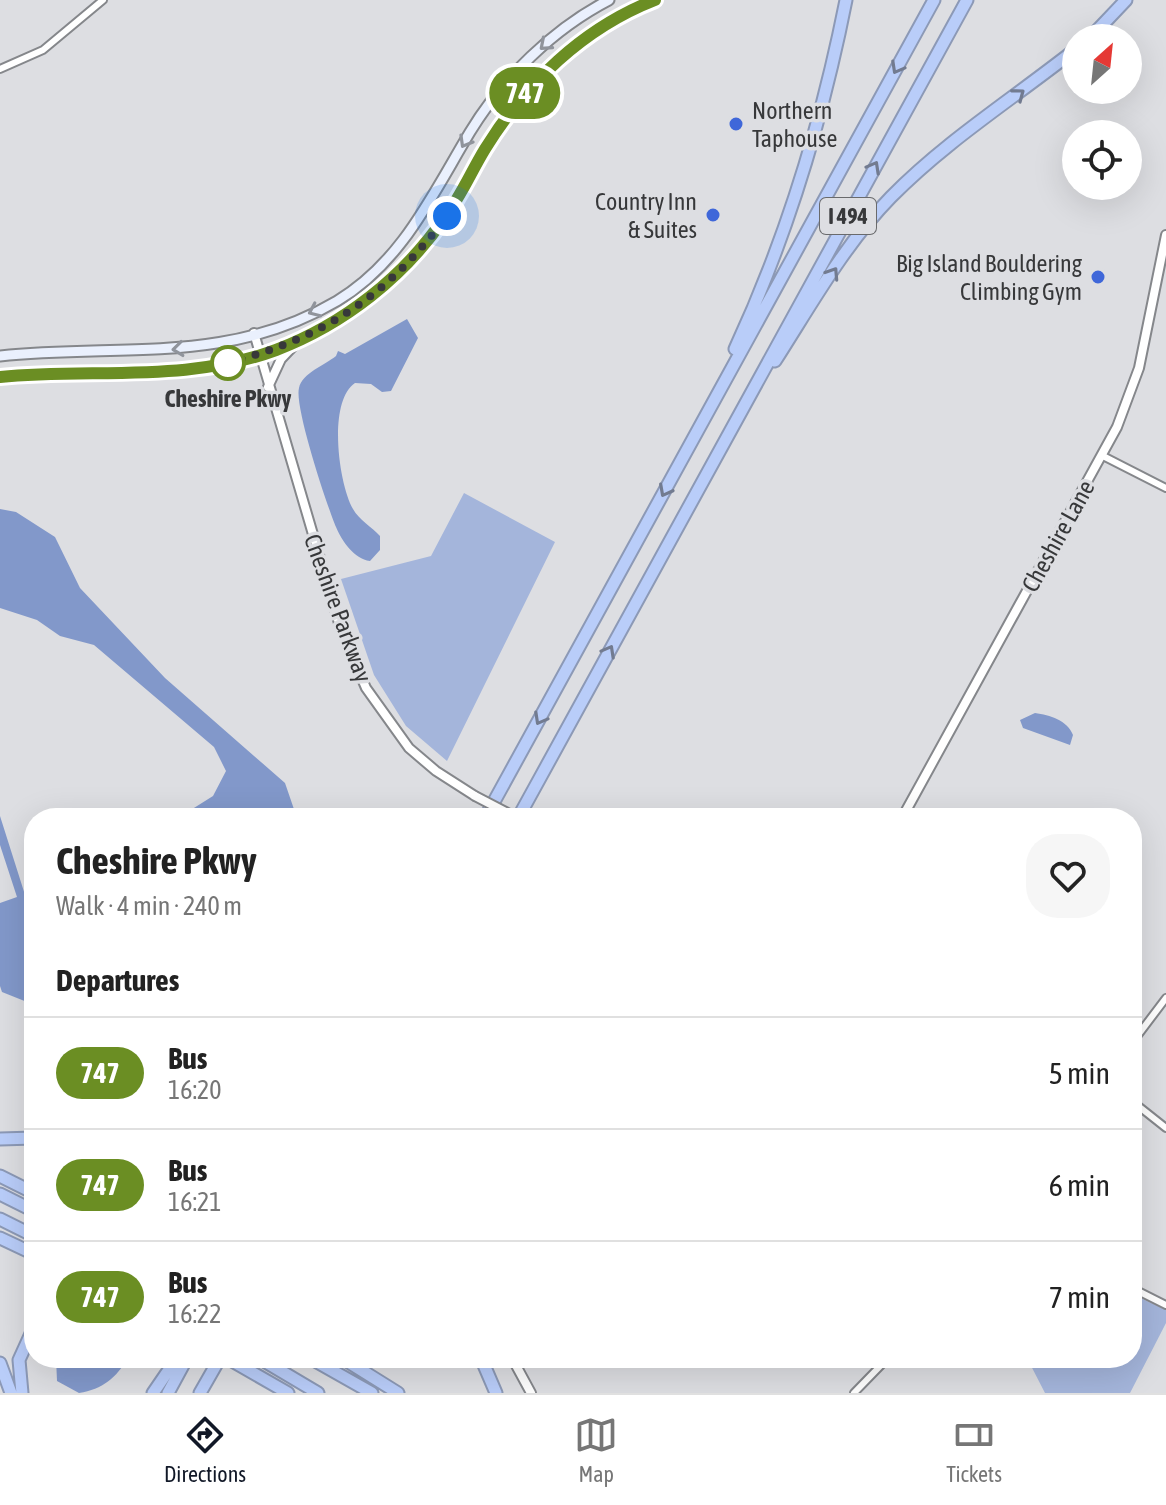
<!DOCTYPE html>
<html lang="en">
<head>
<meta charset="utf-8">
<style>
	:root { --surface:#fff; --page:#f6f6f6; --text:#222; --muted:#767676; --line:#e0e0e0; --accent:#111827 }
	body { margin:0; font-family:"Asap Condensed",sans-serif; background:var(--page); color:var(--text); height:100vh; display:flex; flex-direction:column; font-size:30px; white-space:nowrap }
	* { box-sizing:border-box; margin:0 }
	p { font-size:26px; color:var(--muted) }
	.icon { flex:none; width:44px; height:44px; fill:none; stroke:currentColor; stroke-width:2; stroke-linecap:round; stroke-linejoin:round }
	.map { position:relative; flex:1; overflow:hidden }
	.side { position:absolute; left:24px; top:808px; width:1118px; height:560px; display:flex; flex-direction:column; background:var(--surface); border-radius:32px; box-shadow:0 8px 32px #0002 }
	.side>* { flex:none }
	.badge { padding:0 16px; border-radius:26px; font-size:28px; line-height:52px }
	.needle { width:52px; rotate:27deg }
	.controls { position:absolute; left:1062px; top:24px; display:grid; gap:16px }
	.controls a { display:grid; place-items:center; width:80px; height:80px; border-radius:50%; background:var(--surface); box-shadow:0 8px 32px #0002; font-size:40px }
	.you { position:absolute; width:40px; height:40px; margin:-20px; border:6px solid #fff; border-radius:50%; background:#1a73e8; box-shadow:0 0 0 12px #1a73e833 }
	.map>.badge { position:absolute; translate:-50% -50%; box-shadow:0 0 0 4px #fff }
	h2 { padding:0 32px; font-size:30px; line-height:72px }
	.round { display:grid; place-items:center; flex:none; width:84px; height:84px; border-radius:32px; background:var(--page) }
	.headline { display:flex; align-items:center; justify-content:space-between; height:136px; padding:0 32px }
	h1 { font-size:38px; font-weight:700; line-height:60px }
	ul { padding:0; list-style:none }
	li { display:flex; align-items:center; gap:24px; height:112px; padding:0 32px; border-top:2px solid var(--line) }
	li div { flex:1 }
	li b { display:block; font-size:30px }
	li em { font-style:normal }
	li .badge { min-width:88px; font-weight:700; text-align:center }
	.dock { display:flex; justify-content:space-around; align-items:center; height:112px; border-top:2px solid var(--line); background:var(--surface); font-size:22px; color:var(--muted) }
	.dock a { display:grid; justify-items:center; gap:4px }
	.dock .selected { color:var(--accent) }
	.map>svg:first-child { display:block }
	.green { fill:#a4b5db }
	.water { fill:#8298ca }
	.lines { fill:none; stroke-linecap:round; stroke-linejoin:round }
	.minor-casing { stroke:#85878b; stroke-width:10 }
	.tertiary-casing { stroke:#85878b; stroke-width:12 }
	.secondary-casing { stroke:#85878b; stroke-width:13 }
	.motorway-casing { stroke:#8c99b6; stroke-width:15 }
	.minor { stroke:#fff; stroke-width:6 }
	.tertiary { stroke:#fff; stroke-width:8 }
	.secondary { stroke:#eaf0fd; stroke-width:9 }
	.motorway { stroke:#b9cdf9; stroke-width:11 }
	.tertiary-bridge-casing { stroke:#85878b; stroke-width:12; stroke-linecap:butt }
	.tertiary-bridge { stroke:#fff; stroke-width:8 }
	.oneway { stroke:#90949c }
	.oneway2 { stroke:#727b90 }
	.line-casing { stroke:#fff; stroke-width:18 }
	.line { stroke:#6b8e23; stroke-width:12 }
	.walk { stroke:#37383a; stroke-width:8; stroke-dasharray:0 14.4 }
	.poi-dot { fill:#3f67d9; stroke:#dddee2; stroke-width:3 }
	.stop-dot { fill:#fff; stroke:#6b8e23; stroke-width:4 }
	.labels { text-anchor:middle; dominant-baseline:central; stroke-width:7; stroke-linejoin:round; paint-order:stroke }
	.shield { fill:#dddee2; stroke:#696a6c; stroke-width:2 }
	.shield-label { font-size:22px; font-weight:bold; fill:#37383a }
	.poi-label { font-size:24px; fill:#37383a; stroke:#dddee2; text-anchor:end }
	.stop-label { font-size:24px; font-weight:bold; fill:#37383a; stroke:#dddee2 }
	.street-label { font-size:24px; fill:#37383a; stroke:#dddee2 }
</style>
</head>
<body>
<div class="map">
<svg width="1166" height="1393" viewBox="0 0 1166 1393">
	<rect width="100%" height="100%" fill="#dddee2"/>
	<path class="green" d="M464,493L555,542L447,761L406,726L374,675L341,579L431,556Z
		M1132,1294L1166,1310V1323L1130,1393H1045L1027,1358H1132Z"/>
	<path class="water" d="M407,319L418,338L391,391L382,392L371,384L355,383C327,402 339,485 353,509C359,520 372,527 380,536V550L370,561C354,559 342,541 336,527C327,506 294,406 299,388C302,373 325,365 336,356L338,351L345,354Z
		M0,509L16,512L55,537L80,588L165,678L285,783L297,818H178L213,796L226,771L214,747L94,645L60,636L37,620L0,608Z
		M1035,713C1050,715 1067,720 1073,735L1070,745L1023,728L1020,720Z
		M0,816L26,898L34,904V1009L32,1004L2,992L0,986V903L17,897L0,845Z
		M56,1358H128C116,1378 103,1389 79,1393L57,1381Z"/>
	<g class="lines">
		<g class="minor-casing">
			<path id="minor" d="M0,69L43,50L103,0
				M1103,456L1166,488
				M1132,1043L1166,998
				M1132,1101L1166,1128
				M1132,1288L1166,1305
				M854,1393L888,1358"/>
		</g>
		<g class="tertiary-casing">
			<path id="tertiary" d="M254,333L341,630L366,688L409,748L436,771L475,796
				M268,387L281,359L300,339
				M902,818L1117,427L1139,368L1166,235
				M512,1358L531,1393"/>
		</g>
		<g class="secondary-casing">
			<path id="secondary" d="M0,356C118,343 227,366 337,301C402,262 432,195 470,132C503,78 553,29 609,0
				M0,377C93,368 187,383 276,349C344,324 403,277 445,217C461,196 471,172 485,149C525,84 583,28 655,0"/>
		</g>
		<g class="motorway-casing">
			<path id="motorway" d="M1090,38L1126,0
				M735,349C787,237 822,121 846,0
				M775,361C811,305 844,245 891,197C946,141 1014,98 1076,49
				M485,818L934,0
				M518,818L967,0
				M0,1139L34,1138
				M0,1176L34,1193
				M0,1194L34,1211
				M0,1219L34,1236
				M0,1238L34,1254
				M227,1358L288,1393
				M259,1358L318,1393
				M310,1358L372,1393
				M342,1358L398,1393
				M481,1358L496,1393
				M0,1363L11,1393
				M22,1393L19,1360L34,1327
				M153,1393L177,1358
				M168,1393L187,1358
				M200,1393L220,1358"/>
		</g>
		<use href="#minor" class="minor"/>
		<use href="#tertiary" class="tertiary"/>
		<use href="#secondary" class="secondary"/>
		<use href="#motorway" class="motorway"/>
		<g class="tertiary-bridge-casing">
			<path id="tertiary-bridge" d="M475,796L517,818"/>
		</g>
		<use href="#tertiary-bridge" class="tertiary-bridge"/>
	</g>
	<defs><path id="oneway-chevron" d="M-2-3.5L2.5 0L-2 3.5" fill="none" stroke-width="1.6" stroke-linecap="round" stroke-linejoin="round" transform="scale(2)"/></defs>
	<g class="oneway">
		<use href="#oneway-chevron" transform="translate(545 45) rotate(139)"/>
		<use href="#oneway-chevron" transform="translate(465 142) rotate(120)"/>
		<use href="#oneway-chevron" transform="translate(314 311) rotate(156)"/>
		<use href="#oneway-chevron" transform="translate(178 349) rotate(173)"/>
	</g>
	<g class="oneway2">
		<use href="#oneway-chevron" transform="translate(897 68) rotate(119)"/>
		<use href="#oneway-chevron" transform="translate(1019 94) rotate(-37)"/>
		<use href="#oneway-chevron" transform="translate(874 167) rotate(-61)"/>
		<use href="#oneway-chevron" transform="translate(833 273) rotate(-57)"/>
		<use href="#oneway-chevron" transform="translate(665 491) rotate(118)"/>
		<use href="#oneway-chevron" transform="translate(609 651) rotate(-61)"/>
		<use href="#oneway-chevron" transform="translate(540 719) rotate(119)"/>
	</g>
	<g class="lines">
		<g class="line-casing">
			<path id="line" d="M0,377C92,368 187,383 276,350C344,324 404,277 445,217C461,196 471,172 485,149C525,84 583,28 655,0"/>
		</g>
		<use href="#line" class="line"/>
		<path class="walk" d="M228,363L221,365C322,338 384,300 447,216"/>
	</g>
	<g class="poi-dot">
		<circle cx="736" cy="124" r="8"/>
		<circle cx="713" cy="215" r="8"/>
		<circle cx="1098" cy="277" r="8"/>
	</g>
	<circle class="stop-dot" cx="228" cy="363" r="16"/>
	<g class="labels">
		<rect class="shield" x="820" y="198" width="56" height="36" rx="6"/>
		<g class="shield-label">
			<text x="848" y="216">I 494</text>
		</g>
		<g class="poi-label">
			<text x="752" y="110" text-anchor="start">Northern<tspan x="752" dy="28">Taphouse</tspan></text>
			<text x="697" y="201">Country Inn<tspan x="697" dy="28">&amp; Suites</tspan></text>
			<text x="1082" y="263">Big Island Bouldering<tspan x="1082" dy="28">Climbing Gym</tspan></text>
		</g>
		<g class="stop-label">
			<text x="228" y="398">Cheshire Pkwy</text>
		</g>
		<g class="street-label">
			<text transform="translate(1058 536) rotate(-61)">Cheshire Lane</text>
			<text transform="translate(338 608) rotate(70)">Cheshire Parkway</text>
		</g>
	</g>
</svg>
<div class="controls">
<a><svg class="needle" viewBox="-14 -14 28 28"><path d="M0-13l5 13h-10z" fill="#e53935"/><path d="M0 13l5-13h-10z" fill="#767676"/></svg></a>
<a><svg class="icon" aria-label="locate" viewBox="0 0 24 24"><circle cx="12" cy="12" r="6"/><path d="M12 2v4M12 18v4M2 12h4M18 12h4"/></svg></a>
</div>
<div class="you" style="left:447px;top:216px"></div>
<b class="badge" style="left:525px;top:93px;background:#6b8e23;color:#fff">747</b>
<section class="side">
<div class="headline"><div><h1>Cheshire Pkwy</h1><p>Walk · 4 min · 240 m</p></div><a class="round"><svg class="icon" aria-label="heart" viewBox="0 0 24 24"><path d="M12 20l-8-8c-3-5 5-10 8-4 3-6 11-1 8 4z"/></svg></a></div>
<h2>Departures</h2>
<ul>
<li><span class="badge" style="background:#6b8e23;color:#fff">747</span><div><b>Bus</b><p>16:20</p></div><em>5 min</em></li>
<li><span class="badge" style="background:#6b8e23;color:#fff">747</span><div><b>Bus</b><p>16:21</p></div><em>6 min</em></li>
<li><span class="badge" style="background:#6b8e23;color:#fff">747</span><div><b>Bus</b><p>16:22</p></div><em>7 min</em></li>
</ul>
</section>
</div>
<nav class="dock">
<a class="selected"><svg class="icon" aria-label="directions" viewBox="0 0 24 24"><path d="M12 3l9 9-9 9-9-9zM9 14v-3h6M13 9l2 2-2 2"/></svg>Directions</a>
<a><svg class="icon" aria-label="map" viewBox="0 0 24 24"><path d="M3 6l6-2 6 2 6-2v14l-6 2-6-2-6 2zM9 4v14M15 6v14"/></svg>Map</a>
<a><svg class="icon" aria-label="tickets" viewBox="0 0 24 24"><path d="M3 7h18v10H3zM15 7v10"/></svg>Tickets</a>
</nav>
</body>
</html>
